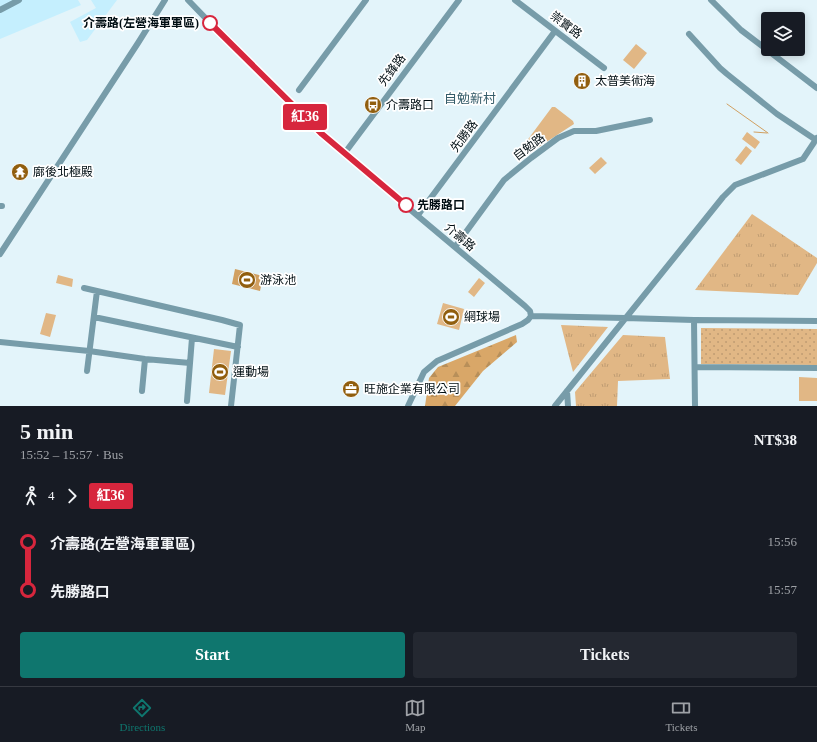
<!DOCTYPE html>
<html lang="en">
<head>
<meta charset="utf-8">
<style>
	:root { --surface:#171b24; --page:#242831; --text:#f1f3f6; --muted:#9ea1a6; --line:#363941; --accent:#0f766e }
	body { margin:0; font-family:"Times New Roman","Noto Sans TC",serif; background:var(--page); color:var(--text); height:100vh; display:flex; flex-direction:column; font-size:15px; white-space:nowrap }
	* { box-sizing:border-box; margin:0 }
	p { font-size:13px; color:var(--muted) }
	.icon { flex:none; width:22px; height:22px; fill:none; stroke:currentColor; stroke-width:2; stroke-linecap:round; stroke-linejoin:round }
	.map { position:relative; height:406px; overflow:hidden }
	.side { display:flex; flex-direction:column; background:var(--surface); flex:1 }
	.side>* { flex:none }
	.badge { padding:0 8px; border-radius:3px; font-size:14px; line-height:26px }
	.fabs { position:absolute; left:761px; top:12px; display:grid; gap:8px }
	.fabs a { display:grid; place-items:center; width:44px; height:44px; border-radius:4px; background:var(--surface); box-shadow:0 2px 10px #0003; font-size:20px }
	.map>.badge { position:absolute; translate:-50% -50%; box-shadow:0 0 0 2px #fff }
	.legs { display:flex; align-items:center; gap:6px; height:44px; padding:0 20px; font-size:13px }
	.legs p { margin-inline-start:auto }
	.summary { display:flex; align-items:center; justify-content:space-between; height:68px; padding:0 20px }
	h1 { font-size:22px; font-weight:800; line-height:30px }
	.button { display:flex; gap:8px; margin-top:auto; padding:8px 20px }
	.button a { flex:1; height:46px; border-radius:4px; background:var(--accent); color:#fff; font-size:16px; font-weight:800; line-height:46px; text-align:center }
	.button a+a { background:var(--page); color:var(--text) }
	ul { padding:0 20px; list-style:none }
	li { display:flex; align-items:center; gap:14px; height:48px; font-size:15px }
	li i { display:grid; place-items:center; width:6px; height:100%; margin:0 5px; background:currentColor }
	li i::after { content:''; width:10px; height:10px; margin:-5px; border:3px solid; border-radius:50%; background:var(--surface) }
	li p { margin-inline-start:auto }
	li:first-child i { background:linear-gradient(#0000 50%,currentColor 0) }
	li:last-child i { background:linear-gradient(currentColor 50%,#0000 0) }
	.tabs { display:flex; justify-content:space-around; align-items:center; height:56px; border-top:1px solid var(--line); background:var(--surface); font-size:11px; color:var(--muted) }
	.tabs a { display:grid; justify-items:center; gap:2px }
	.tabs .active { color:var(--accent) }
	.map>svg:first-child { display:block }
	.built { fill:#c5effe }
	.grass { fill:url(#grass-tufts) }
	.forest { fill:url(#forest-firs) }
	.park { fill:#e1b785 }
	.garden { fill:url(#garden-dots) }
	.water { fill:#d1a061 }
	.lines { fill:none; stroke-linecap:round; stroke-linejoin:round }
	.stream { stroke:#d1a061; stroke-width:1 }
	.minor { stroke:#779ca9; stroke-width:6 }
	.line-1-casing { stroke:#fff; stroke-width:9 }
	.line-1 { stroke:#d7263d; stroke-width:6 }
	.stop-1-dot { fill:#fff; stroke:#d7263d; stroke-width:2 }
	.labels { text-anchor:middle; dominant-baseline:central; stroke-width:3.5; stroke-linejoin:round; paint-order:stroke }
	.stop-label { font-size:12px; font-weight:bold; fill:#010e13; stroke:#fff; text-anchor:end }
	.street-label { font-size:12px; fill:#010e13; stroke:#fff }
	.poi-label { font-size:12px; fill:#010e13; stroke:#fff; text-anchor:start }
	.neighbourhood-label { font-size:13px; fill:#365d6a; stroke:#fff }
</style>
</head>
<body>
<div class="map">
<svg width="817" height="406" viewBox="0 0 817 406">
	<defs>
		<pattern id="grass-tufts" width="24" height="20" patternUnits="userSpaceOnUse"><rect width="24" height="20" fill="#e1b785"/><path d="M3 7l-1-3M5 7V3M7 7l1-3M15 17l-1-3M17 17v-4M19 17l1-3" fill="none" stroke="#bf9c72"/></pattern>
		<pattern id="forest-firs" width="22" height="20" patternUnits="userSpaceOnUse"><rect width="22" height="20" fill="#d9a768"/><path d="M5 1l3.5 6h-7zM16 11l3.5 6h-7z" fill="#b88f59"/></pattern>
		<pattern id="garden-dots" width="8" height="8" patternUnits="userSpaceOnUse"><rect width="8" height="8" fill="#e1b785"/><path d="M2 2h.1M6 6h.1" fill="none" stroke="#bf9c72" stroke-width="1.8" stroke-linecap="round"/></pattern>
	</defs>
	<rect width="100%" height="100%" fill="#e3f4fa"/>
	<path class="built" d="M0,0H78L81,5L0,39Z
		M91,0H117L87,40L80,42L70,22L96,8Z"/>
	<path class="grass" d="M752,214L817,258V263L798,295L695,290Z
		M561,325L608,327L573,372Z
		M623,335L665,337L670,379L618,381L617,406H576L575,392Z"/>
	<path class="forest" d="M516,335L517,342L483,371L455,406H425L429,378L438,367Z"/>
	<path class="park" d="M636,44L647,53L634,69L623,60Z
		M552,107H555L573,121L574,124L534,150L530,151L525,146L526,142Z
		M747,132L760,142L755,149L742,139Z
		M746,146L752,151L741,165L735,160Z
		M601,157L607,163L595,174L589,168Z
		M58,275L73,279L72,287L56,283Z
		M479,278L485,283L474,297L468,292Z
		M443,303L464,309L459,330L437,324Z
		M46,313L56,315L50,337L40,334Z
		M214,349L231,351L225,395L209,393Z
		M799,377L817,378V401H799Z"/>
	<path class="garden" d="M701,328L817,329V365L701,364Z"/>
	<path class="water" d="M235,269L263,276L260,291L232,284Z"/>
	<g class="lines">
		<path class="stream" d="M727,104L768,133
			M754,132L767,133"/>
		<path class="minor" d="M188,0C238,52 290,105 344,154L525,306L530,311L531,316
			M515,0L604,68
			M711,0L741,30L817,88
			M0,10L19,0
			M689,34L720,68L727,74L777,114L816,140
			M299,90L366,0
			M344,154L459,0
			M0,206H2
			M418,215L555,31
			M455,247L504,180L531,158L558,138L574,131H596L650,120
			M0,254L138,43L165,0
			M84,288L222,320L240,325L231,406
			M531,316L625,318L694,320L817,321
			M94,317L238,347
			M694,320L695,406
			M0,342L89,351L145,359L190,363
			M695,367L817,368
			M87,371L97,291
			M142,391L145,359
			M567,391L568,406
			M187,401L192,338
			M408,406L424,372L437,361L522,324L528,320L531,316
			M555,406L723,197L735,185L803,159L817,138"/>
	</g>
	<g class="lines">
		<g class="line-1-casing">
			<path id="line-1" d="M210,23L322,134L406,205"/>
		</g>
		<use href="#line-1" class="line-1"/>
	</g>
	<defs>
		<g id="building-disc" transform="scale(0.9)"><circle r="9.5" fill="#915e0e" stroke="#fff"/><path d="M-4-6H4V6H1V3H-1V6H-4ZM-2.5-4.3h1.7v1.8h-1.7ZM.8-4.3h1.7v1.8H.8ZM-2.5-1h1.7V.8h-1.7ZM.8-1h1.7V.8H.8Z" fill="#fff"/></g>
		<g id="bus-disc" transform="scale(0.9)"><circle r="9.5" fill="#915e0e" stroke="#fff"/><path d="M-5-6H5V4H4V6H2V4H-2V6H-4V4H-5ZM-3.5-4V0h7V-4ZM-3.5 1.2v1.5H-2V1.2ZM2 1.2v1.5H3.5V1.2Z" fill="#fff"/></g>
		<g id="temple-disc" transform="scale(0.9)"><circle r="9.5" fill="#915e0e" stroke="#fff"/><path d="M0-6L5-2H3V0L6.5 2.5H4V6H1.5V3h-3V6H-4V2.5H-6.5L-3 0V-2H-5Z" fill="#fff"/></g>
		<g id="stadium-disc" transform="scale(0.9)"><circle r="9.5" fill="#915e0e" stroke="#fff"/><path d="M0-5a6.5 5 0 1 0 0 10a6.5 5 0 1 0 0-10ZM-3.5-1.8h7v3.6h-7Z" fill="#fff"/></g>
		<g id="office-disc" transform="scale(0.9)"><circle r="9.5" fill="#915e0e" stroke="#fff"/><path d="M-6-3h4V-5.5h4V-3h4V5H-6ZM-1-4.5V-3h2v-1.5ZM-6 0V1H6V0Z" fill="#fff"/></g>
	</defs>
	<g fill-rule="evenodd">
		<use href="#building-disc" x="582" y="81"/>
		<use href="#bus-disc" x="373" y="105"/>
		<use href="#temple-disc" x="20" y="172"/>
		<use href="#stadium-disc" x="247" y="280"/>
		<use href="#stadium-disc" x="451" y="317"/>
		<use href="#stadium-disc" x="220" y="372"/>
		<use href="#office-disc" x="351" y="389"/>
	</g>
	<g class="stop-1-dot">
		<circle cx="210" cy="23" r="7"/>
		<circle cx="406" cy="205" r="7"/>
	</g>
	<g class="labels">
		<g class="stop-label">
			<text x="199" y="23">介壽路(左營海軍軍區)</text>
			<text x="417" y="205" text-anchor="start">先勝路口</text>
		</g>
		<g class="street-label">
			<text transform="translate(566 25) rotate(37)">崇實路</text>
			<text transform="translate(392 70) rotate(-53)">先鋒路</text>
			<text transform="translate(464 136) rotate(-53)">先勝路</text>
			<text transform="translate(529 147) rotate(-37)">自勉路</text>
			<text transform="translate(460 237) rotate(40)">介壽路</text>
		</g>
		<g class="poi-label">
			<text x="595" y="81">太普美術海</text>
			<text x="386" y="105">介壽路口</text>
			<text x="33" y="172">廍後北極殿</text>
			<text x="260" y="280">游泳池</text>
			<text x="464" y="317">網球場</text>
			<text x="233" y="372">運動場</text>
			<text x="364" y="389">旺施企業有限公司</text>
		</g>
		<g class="neighbourhood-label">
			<text x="470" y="98">自勉新村</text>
		</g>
	</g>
</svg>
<div class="fabs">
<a><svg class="icon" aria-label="layers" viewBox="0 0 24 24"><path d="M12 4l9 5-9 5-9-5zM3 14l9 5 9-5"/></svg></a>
</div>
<b class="badge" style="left:305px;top:117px;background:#d7263d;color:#fff">紅36</b>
</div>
<section class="side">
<div class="summary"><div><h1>5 min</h1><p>15:52 – 15:57 · Bus</p></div><b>NT$38</b></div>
<div class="legs"><svg class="icon" aria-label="walk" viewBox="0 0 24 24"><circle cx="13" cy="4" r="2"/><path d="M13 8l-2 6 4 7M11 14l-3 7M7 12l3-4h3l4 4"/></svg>4<svg class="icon" aria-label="forward" viewBox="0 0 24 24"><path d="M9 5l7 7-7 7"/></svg><b class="badge" style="background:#d7263d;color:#fff">紅36</b></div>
<ul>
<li><i style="color:#d7263d"></i><b>介壽路(左營海軍軍區)</b><p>15:56</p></li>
<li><i style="color:#d7263d"></i><b>先勝路口</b><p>15:57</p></li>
</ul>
<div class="button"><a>Start</a><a>Tickets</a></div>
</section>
<nav class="tabs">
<a class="active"><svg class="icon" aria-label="directions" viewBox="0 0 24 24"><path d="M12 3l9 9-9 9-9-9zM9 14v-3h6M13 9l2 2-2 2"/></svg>Directions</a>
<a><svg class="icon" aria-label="map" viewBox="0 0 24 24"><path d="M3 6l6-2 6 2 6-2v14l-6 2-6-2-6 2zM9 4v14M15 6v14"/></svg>Map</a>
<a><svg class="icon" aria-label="tickets" viewBox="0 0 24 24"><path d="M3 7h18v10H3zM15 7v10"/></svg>Tickets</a>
</nav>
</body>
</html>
